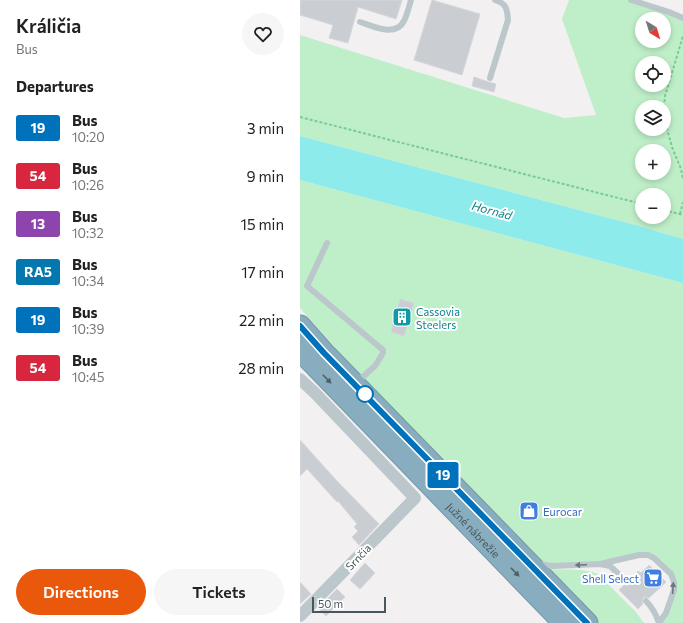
<!DOCTYPE html>
<html lang="en">
<head>
<meta charset="utf-8">
<style>
	:root { --surface:#fff; --page:#f6f6f6; --text:#222; --muted:#767676; --accent:#ea580c }
	body { margin:0; font-family:Commissioner,sans-serif; background:var(--page); color:var(--text); height:100vh; display:flex; flex-direction:column; font-size:15px; white-space:nowrap }
	* { box-sizing:border-box; margin:0 }
	p { font-size:13px; color:var(--muted) }
	.icon { flex:none; width:22px; height:22px; fill:none; stroke:currentColor; stroke-width:2; stroke-linecap:round; stroke-linejoin:round }
	.map { position:relative; flex:1; overflow:hidden }
	.side { display:flex; flex-direction:column; background:var(--surface); width:300px }
	.side>* { flex:none }
	.badge { padding:0 8px; border-radius:3px; font-size:14px; line-height:26px }
	.needle { width:26px; rotate:142deg }
	.tools { position:absolute; left:335px; top:12px; display:grid; gap:8px }
	.tools a { display:grid; place-items:center; width:36px; height:36px; border-radius:50%; background:var(--surface); box-shadow:0 2px 6px #0003; font-size:20px }
	.scale { position:absolute; left:12px; bottom:10px; width:74px; box-sizing:border-box; padding-left:4px; border:2px solid #48575d; border-top:0; font-size:11px; line-height:14px; white-space:nowrap; color:#48575d; -webkit-text-stroke:3px #fff; paint-order:stroke }
	.map>.badge { position:absolute; translate:-50% -50%; box-shadow:0 0 0 2px #fff }
	h2 { padding:0 16px; font-size:15px; line-height:36px }
	.round { display:grid; place-items:center; flex:none; width:42px; height:42px; border-radius:21px; background:var(--page) }
	.headline { display:flex; align-items:center; justify-content:space-between; height:68px; padding:0 16px }
	h1 { font-size:19px; font-weight:600; line-height:30px }
	.primary-button { display:flex; gap:8px; margin-top:auto; padding:8px 16px }
	.primary-button a { flex:1; height:46px; border-radius:24px; background:var(--accent); color:#fff; font-size:16px; font-weight:600; line-height:46px; text-align:center }
	.primary-button a+a { background:var(--page); color:var(--text) }
	ul { padding:0; list-style:none }
	li { display:flex; align-items:center; gap:12px; height:48px; padding:0 16px }
	li div { flex:1 }
	li b { display:block; font-size:15px }
	li em { font-style:normal }
	li .badge { min-width:44px; font-weight:700; text-align:center }
	main { display:flex; flex:1; min-height:0 }
	.map>svg:first-child { display:block }
	.green { fill:#bfefc8; fill-rule:evenodd }
	.water { fill:#8debeb }
	.building { fill:#caced2; stroke:#d4d7db }
	.lines { fill:none; stroke-linecap:round; stroke-linejoin:round }
	.highway-casing { stroke:#7398aa; stroke-width:23 }
	.path { stroke:#77cd91; stroke-width:2; stroke-dasharray:3 2; stroke-linecap:butt }
	.lane { stroke:#bcc7cc; stroke-width:6 }
	.street { stroke:#bcc7cc; stroke-width:12 }
	.highway { stroke:#88adbe; stroke-width:21 }
	.oneway { fill:#4e6067 }
	.oneway2 { fill:#6b797e }
	.line-casing { stroke:#fff; stroke-width:9 }
	.line { stroke:#0072bc; stroke-width:6 }
	.stop-dot { fill:#fff; stroke:#0072bc; stroke-width:2 }
	.labels { text-anchor:middle; dominant-baseline:central; stroke-width:4; stroke-linejoin:round; paint-order:stroke }
	.culture-label { font-size:11px; fill:#0d838f; stroke:#fff; text-anchor:start }
	.shop-label { font-size:11px; fill:#366cbe; stroke:#fff; text-anchor:start }
	.street-label { font-size:11px; fill:#48575d; stroke:#fff }
	.water-label { font-size:12px; font-style:italic; fill:#0f8384; stroke:#fff }
</style>
</head>
<body>
<main>
<section class="side">
<div class="headline"><div><h1>Králičia</h1><p>Bus</p></div><a class="round"><svg class="icon" aria-label="heart" viewBox="0 0 24 24"><path d="M12 20l-8-8c-3-5 5-10 8-4 3-6 11-1 8 4z"/></svg></a></div>
<h2>Departures</h2>
<ul>
<li><span class="badge" style="background:#0072bc;color:#fff">19</span><div><b>Bus</b><p>10:20</p></div><em>3 min</em></li>
<li><span class="badge" style="background:#d7263d;color:#fff">54</span><div><b>Bus</b><p>10:26</p></div><em>9 min</em></li>
<li><span class="badge" style="background:#8e44ad;color:#fff">13</span><div><b>Bus</b><p>10:32</p></div><em>15 min</em></li>
<li><span class="badge" style="background:#0377ae;color:#fff">RA5</span><div><b>Bus</b><p>10:34</p></div><em>17 min</em></li>
<li><span class="badge" style="background:#0072bc;color:#fff">19</span><div><b>Bus</b><p>10:39</p></div><em>22 min</em></li>
<li><span class="badge" style="background:#d7263d;color:#fff">54</span><div><b>Bus</b><p>10:45</p></div><em>28 min</em></li>
</ul>
<div class="primary-button"><a>Directions</a><a>Tickets</a></div>
</section>
<div class="map">
<svg width="383" height="623" viewBox="0 0 383 623">
	<rect width="100%" height="100%" fill="#f2f0f0"/>
	<path class="green" d="M269,0H332L383,18V239L339,226L0,136V35L264,118L296,115L262,19ZM342,19H364V41H342ZM342,63H364V85H342ZM342,107H364V129H342ZM342,151H364V173H342ZM342,195H364V217H342Z
		M0,180L383,283V623H359L374,590L371,574L348,555L300,564L241,565L62,378L0,308Z
		M247,569C263,570 284,568 298,574L336,612L344,623H296Z"/>
	<path class="water" d="M0,136L339,226L383,239V283L0,180Z"/>
	<path class="building" d="M0,0H102L96,19L58,7L48,43L29,38L33,25L0,15Z
		M132,0L180,14L162,75L114,60Z
		M174,77L189,82L196,84L194,92L172,86Z
		M100,299L114,303L104,336L91,332Z
		M0,440L37,481L79,524L59,545L52,537L58,531L54,527L57,524L38,501L37,502L7,469L0,476Z
		M65,563L75,573L60,589L50,580Z
		M349,565L366,582L349,598L345,597L343,598L342,602L343,604L338,609L319,590L324,585L326,586L330,585L331,583L330,579L338,571L341,573Z
		M0,582L11,594L0,604Z
		M37,589L45,597L26,616L18,608Z"/>
	<g class="lines">
		<g class="highway-casing">
			<g id="highway">
				<path d="M0,326L24,353L287,623"/>
				<path id="s1" d="M0,350L264,623"/>
			</g>
		</g>
		<path class="path" d="M364,107L365,96L383,36
			M0,117L342,204
			M364,118L372,147L381,169L383,179
			M364,210L383,215
			M380,214L383,202"/>
		<path class="lane" d="M331,0L369,12L383,18
			M60,22C73,26 95,38 104,21C107,15 109,7 111,0
			M190,78L208,20C207,9 207,4 195,0
			M27,243L7,286L83,350V353L75,366L57,382
			M237,564L253,566L300,564L310,566L327,582
			M300,564L339,555H348L354,558L371,574L374,582V590L366,613L359,623
			M346,601C353,608 356,614 359,623"/>
		<path class="street" d="M0,379L15,393L115,498L0,616"/>
		<use href="#highway" class="highway"/>
	</g>
	<defs><path id="oneway-solid" d="M-6-.8H1V-3.2L6.5 0L1 3.2V.8H-6Z"/></defs>
	<g class="oneway">
		<use href="#oneway-solid" transform="translate(27 379) rotate(46)"/>
		<use href="#oneway-solid" transform="translate(215 572) rotate(46)"/>
	</g>
	<g class="oneway2">
		<use href="#oneway-solid" transform="translate(281 565) rotate(177)"/>
		<use href="#oneway-solid" transform="translate(373 588) rotate(-86)"/>
	</g>
	<g class="lines">
		<g class="line-casing">
			<path id="line" d="M0,326L24,353L287,623"/>
		</g>
		<use href="#line" class="line"/>
	</g>
	<defs>
		<g id="building-square" transform="scale(1)"><rect x="-9" y="-9" width="18" height="18" rx="4" fill="#0f9aa8" stroke="#fff"/><path d="M-4-6H4V6H1V3H-1V6H-4ZM-2.5-4.3h1.7v1.8h-1.7ZM.8-4.3h1.7v1.8H.8ZM-2.5-1h1.7V.8h-1.7ZM.8-1h1.7V.8H.8Z" fill="#fff"/></g>
		<g id="shop-square" transform="scale(1)"><rect x="-9" y="-9" width="18" height="18" rx="4" fill="#3f7fe0" stroke="#fff"/><path d="M-5-2.5h2.3a2.7 3.5 0 0 1 5.4 0H5L5.5 6h-11ZM-1.5-2.5h3a1.5 2.3 0 0 0-3 0Z" fill="#fff"/></g>
		<g id="supermarket-square" transform="scale(1)"><rect x="-9" y="-9" width="18" height="18" rx="4" fill="#3f7fe0" stroke="#fff"/><path d="M-6-5.5h2.5l.6 2H6L4.5 2H-2.5L-4.4-4H-6ZM-1.5 3.2a1.3 1.3 0 1 0 .1 0ZM3 3.2a1.3 1.3 0 1 0 .1 0Z" fill="#fff"/></g>
	</defs>
	<g fill-rule="evenodd">
		<use href="#building-square" x="102" y="317"/>
		<use href="#shop-square" x="229" y="511"/>
		<use href="#supermarket-square" x="353" y="578"/>
	</g>
	<circle class="stop-dot" cx="65" cy="394" r="8"/>
	<g class="labels">
		<g class="culture-label">
			<text x="116" y="311">Cassovia<tspan x="116" dy="13">Steelers</tspan></text>
		</g>
		<g class="shop-label">
			<text x="243" y="511">Eurocar</text>
			<text x="339" y="578" text-anchor="end">Shell Select</text>
		</g>
		<g class="street-label">
			<text stroke="none"><textPath href="#s1" startOffset="250">Južné nábrežie</textPath></text>
			<text transform="translate(58 557) rotate(-46)">Srnčia</text>
		</g>
		<g class="water-label">
			<text transform="translate(192 210) rotate(15)">Hornád</text>
		</g>
	</g>
</svg>
<div class="tools">
<a><svg class="needle" viewBox="-14 -14 28 28"><path d="M0-13l5 13h-10z" fill="#e53935"/><path d="M0 13l5-13h-10z" fill="#767676"/></svg></a>
<a><svg class="icon" aria-label="locate" viewBox="0 0 24 24"><circle cx="12" cy="12" r="6"/><path d="M12 2v4M12 18v4M2 12h4M18 12h4"/></svg></a>
<a><svg class="icon" aria-label="layers" viewBox="0 0 24 24"><path d="M12 4l9 5-9 5-9-5zM3 14l9 5 9-5"/></svg></a>
<a>+</a>
<a>−</a>
</div>
<div class="scale">50 m</div>
<b class="badge" style="left:143px;top:475px;background:#0072bc;color:#fff">19</b>
</div>
</main>
</body>
</html>
